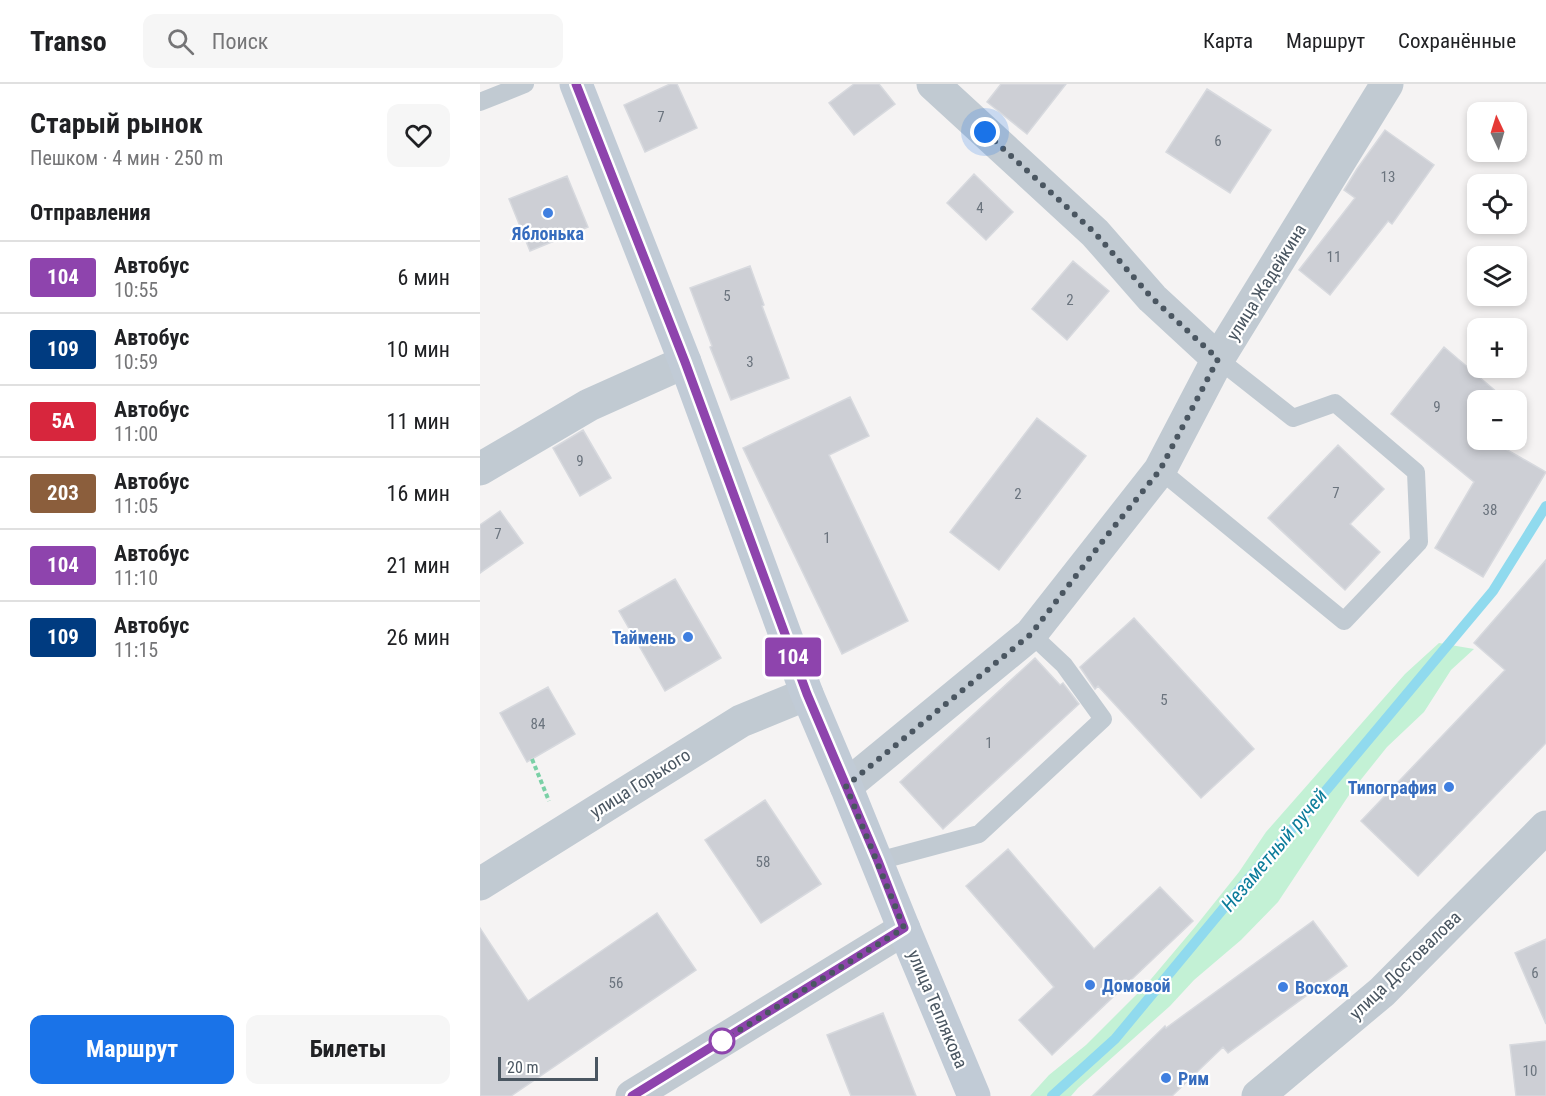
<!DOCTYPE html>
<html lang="ru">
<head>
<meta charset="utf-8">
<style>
	:root { --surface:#fff; --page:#f6f6f6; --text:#202124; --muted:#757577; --line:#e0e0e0; --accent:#1a73e8 }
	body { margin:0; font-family:"Roboto Condensed",sans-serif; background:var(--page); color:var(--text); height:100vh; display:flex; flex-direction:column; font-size:22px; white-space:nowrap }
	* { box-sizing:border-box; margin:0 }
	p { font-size:20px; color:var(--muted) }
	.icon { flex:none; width:33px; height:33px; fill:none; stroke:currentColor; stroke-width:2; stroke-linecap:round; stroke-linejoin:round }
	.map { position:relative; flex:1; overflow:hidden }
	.drawer { display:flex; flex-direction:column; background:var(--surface); width:480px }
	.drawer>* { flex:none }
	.badge { padding:0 12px; border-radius:4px; font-size:21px; line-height:39px }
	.needle { width:39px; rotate:356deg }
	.buttons { position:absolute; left:987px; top:18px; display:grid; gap:12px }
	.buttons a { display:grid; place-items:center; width:60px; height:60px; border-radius:12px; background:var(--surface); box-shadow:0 3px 9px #0003; font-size:30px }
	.scale { position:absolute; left:18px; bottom:15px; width:100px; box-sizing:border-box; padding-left:6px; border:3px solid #4a5661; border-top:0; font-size:16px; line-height:21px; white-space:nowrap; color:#4a5661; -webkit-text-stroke:4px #fff; paint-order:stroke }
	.you { position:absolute; width:30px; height:30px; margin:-15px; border:4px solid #fff; border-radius:50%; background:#1a73e8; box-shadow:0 0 0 9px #1a73e833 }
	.map>.badge { position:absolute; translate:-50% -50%; box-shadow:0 0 0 3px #fff }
	h2 { padding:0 30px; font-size:22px; line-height:54px }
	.round { display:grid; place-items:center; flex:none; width:63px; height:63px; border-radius:12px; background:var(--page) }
	.head { display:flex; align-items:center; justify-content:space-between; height:102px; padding:0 30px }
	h1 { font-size:28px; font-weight:700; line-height:45px }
	.cta { display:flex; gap:12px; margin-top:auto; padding:12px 30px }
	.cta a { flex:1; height:69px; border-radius:12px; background:var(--accent); color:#fff; font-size:24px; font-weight:700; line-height:69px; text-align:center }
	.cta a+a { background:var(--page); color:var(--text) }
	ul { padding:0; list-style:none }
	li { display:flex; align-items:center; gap:18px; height:72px; padding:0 30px; border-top:2px solid var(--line) }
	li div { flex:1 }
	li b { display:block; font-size:22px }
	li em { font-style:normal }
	li .badge { min-width:66px; font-weight:700; text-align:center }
	header { display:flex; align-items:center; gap:36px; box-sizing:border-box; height:84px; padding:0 30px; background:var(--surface); border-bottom:2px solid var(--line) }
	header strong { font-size:28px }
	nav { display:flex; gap:33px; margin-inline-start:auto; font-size:21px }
	.search { width:420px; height:54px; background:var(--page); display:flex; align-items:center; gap:15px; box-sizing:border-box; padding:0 21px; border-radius:12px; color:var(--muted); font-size:22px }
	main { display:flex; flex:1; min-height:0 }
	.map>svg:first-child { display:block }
	.green { fill:#c3f1d5 }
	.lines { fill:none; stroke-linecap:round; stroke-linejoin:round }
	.stream { stroke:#90daee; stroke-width:10 }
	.building { fill:#cdcfd5; stroke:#d7d9de; stroke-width:1.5 }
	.path { stroke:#7ad0a6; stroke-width:4; stroke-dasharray:4.5 3; stroke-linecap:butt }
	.service { stroke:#c1cad2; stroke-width:18 }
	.minor { stroke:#c1cad2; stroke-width:33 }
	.tertiary { stroke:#c1cad2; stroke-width:33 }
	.secondary { stroke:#c1cbd6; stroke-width:33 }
	.line-casing { stroke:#fff; stroke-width:14 }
	.line { stroke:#8e44ad; stroke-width:9 }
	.walk { stroke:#4a5661; stroke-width:6; stroke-dasharray:0 10.8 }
	.shop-dot { fill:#3f7fe0; stroke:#fff; stroke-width:2 }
	.stop-dot { fill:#fff; stroke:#8e44ad; stroke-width:3 }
	.labels { text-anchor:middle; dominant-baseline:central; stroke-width:4.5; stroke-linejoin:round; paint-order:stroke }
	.number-label { font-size:15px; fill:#6b747e }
	.shop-label { font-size:18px; font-weight:bold; fill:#366cbe; stroke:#fff; text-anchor:start }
	.street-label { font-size:18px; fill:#4a5661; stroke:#fff }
	.water-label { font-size:20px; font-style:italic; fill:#0c7c9b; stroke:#fff }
</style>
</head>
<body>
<header>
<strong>Transo</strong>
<div class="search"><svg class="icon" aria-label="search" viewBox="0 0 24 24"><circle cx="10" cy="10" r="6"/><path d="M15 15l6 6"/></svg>Поиск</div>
<nav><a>Карта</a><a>Маршрут</a><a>Сохранённые</a></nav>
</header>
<main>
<section class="drawer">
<div class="head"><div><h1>Старый рынок</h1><p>Пешком · 4 мин · 250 m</p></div><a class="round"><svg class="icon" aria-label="heart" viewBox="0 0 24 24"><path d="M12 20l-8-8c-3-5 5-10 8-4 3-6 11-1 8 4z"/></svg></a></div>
<h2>Отправления</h2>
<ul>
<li><span class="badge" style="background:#8e44ad;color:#fff">104</span><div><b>Автобус</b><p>10:55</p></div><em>6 мин</em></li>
<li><span class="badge" style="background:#003b80;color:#fff">109</span><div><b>Автобус</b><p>10:59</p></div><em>10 мин</em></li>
<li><span class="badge" style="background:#d7263d;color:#fff">5А</span><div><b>Автобус</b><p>11:00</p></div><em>11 мин</em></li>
<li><span class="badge" style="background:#8b5e3c;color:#fff">203</span><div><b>Автобус</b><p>11:05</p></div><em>16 мин</em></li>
<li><span class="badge" style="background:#8e44ad;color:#fff">104</span><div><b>Автобус</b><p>11:10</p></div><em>21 мин</em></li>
<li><span class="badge" style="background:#003b80;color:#fff">109</span><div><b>Автобус</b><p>11:15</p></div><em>26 мин</em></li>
</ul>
<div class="cta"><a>Маршрут</a><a>Билеты</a></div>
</section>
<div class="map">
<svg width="1066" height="1012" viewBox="0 0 1066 1012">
	<rect width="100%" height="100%" fill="#f5f3f3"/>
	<path class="green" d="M959,559L994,565L971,586L944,628L907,663L871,708L798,818L761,856L714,896L690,922L598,1004L591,1012H550L569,991L606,961L666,901L715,843L759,788L786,748L925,590Z"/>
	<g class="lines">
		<path class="stream" d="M572,1012L635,955L762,802L843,710L1013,507L1066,422"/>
	</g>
	<path class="building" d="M190,0H197L217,44L165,68L144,21Z
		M374,0H399L415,20L374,51L349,19Z
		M521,0H586L547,50L507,18Z
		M727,5L791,46L750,109L686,68Z
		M905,46L954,81L912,140L908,137L850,211L819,186L875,114L864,106L877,85Z
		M494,90L533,128L506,156L467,119Z
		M87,92L108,143L50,167L29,115Z
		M593,177L629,207L587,256L552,225Z
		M270,182L284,221L282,222L309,294L251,316L230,263L232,262L210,204Z
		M964,263L1018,309L1012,316H998V335L990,344L998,348V356H1010L1066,388L1003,493L955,464L994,398L911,330Z
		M370,313L389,352L349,371L428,537L362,570L263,364Z
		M557,334L606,372L519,486L470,448Z
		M103,346L131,394L100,412L73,364Z
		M858,361L904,405L870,440L900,468L865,506L788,434Z
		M20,427L43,459L0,489V441Z
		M1066,476V659L938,792L881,737L1025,586L994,559Z
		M195,495L241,574L185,607L139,527Z
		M654,534L774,665L721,714L618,602L615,605L600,583Z
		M555,574L580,601L583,599L599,620L463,745L420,698Z
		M68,603L95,650L47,678L20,629Z
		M285,716L341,800L281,839L225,756Z
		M528,765L614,865L680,803L713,837L572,971L539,936L574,903L486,802Z
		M177,829L216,886L31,1012H0V844L48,917Z
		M833,837L867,882L748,969L743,963L692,1012H613L685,942L686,944Z
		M1066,855V940L1035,869Z
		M403,929L436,1012H371L347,951Z
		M1066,957V1012H1036L1030,961Z"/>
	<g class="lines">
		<path class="path" d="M52,675L69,717"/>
		<path class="service" d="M0,18L45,0
			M680,386L864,537L939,458L936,388L855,319L813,334L738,275
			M398,777L499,750L623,635L584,581L551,550"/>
		<path class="minor" d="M453,0L615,149L672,214L738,275
			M0,385L109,321L205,278
			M0,800L261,637L327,610
			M778,1012L902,908L1066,743"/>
		<path class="tertiary" d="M366,702L551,550L680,386L738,275L907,0
			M152,1012L424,845"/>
		<path class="secondary" d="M96,0L205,278L327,610L366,702L424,845L494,1012"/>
	</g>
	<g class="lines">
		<g class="line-casing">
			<path id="line" d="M96,0L205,278L327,610L398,777L424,844L152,1012"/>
		</g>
		<use href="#line" class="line"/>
		<path class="walk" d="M242,957L424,844L366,702L551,550L629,449L680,386L738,275L672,214L615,149L505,48"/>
	</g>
	<g class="shop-dot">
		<circle cx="68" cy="129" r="6"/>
		<circle cx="208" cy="553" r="6"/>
		<circle cx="969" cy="703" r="6"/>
		<circle cx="610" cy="901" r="6"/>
		<circle cx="803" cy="903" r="6"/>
		<circle cx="686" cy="994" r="6"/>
	</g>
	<circle class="stop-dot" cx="242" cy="957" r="12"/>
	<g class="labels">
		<g class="number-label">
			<text x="181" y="33">7</text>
			<text x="738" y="57">6</text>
			<text x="908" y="93">13</text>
			<text x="500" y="124">4</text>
			<text x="854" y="173">11</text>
			<text x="247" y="212">5</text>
			<text x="590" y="216">2</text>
			<text x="270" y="278">3</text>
			<text x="957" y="323">9</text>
			<text x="100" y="377">9</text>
			<text x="856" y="409">7</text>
			<text x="538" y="410">2</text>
			<text x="1010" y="426">38</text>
			<text x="18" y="450">7</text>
			<text x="347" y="454">1</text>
			<text x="684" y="616">5</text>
			<text x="58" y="640">84</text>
			<text x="509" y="659">1</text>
			<text x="283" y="778">58</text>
			<text x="1055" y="889">6</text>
			<text x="136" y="899">56</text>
			<text x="1050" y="987">10</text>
		</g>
		<g class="shop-label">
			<text x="68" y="149" text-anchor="middle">Яблонька</text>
			<text x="196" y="553" text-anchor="end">Таймень</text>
			<text x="957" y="703" text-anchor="end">Типография</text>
			<text x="622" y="901">Домовой</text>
			<text x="815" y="903">Восход</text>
			<text x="698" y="994">Рим</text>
		</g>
		<g class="street-label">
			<text transform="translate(786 198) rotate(-58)">улица Жадейкина</text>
			<text transform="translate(160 699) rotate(-32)">улица Горького</text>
			<text transform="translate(925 881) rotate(-44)">улица Достовалова</text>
			<text transform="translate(458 925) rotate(67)">улица Теплякова</text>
		</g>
		<g class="water-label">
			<text transform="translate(794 766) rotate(-50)">Незаметный ручей</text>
		</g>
	</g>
</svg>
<div class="buttons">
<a><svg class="needle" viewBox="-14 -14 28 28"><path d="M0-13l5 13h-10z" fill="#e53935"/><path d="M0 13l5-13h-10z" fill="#757577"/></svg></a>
<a><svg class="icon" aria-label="locate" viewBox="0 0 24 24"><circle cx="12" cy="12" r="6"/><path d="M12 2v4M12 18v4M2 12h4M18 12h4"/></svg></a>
<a><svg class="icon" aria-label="layers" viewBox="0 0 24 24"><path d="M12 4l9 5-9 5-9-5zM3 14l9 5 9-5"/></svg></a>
<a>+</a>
<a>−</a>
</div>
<div class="scale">20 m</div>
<div class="you" style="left:505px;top:48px"></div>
<b class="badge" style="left:313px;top:573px;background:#8e44ad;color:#fff">104</b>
</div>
</main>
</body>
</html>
